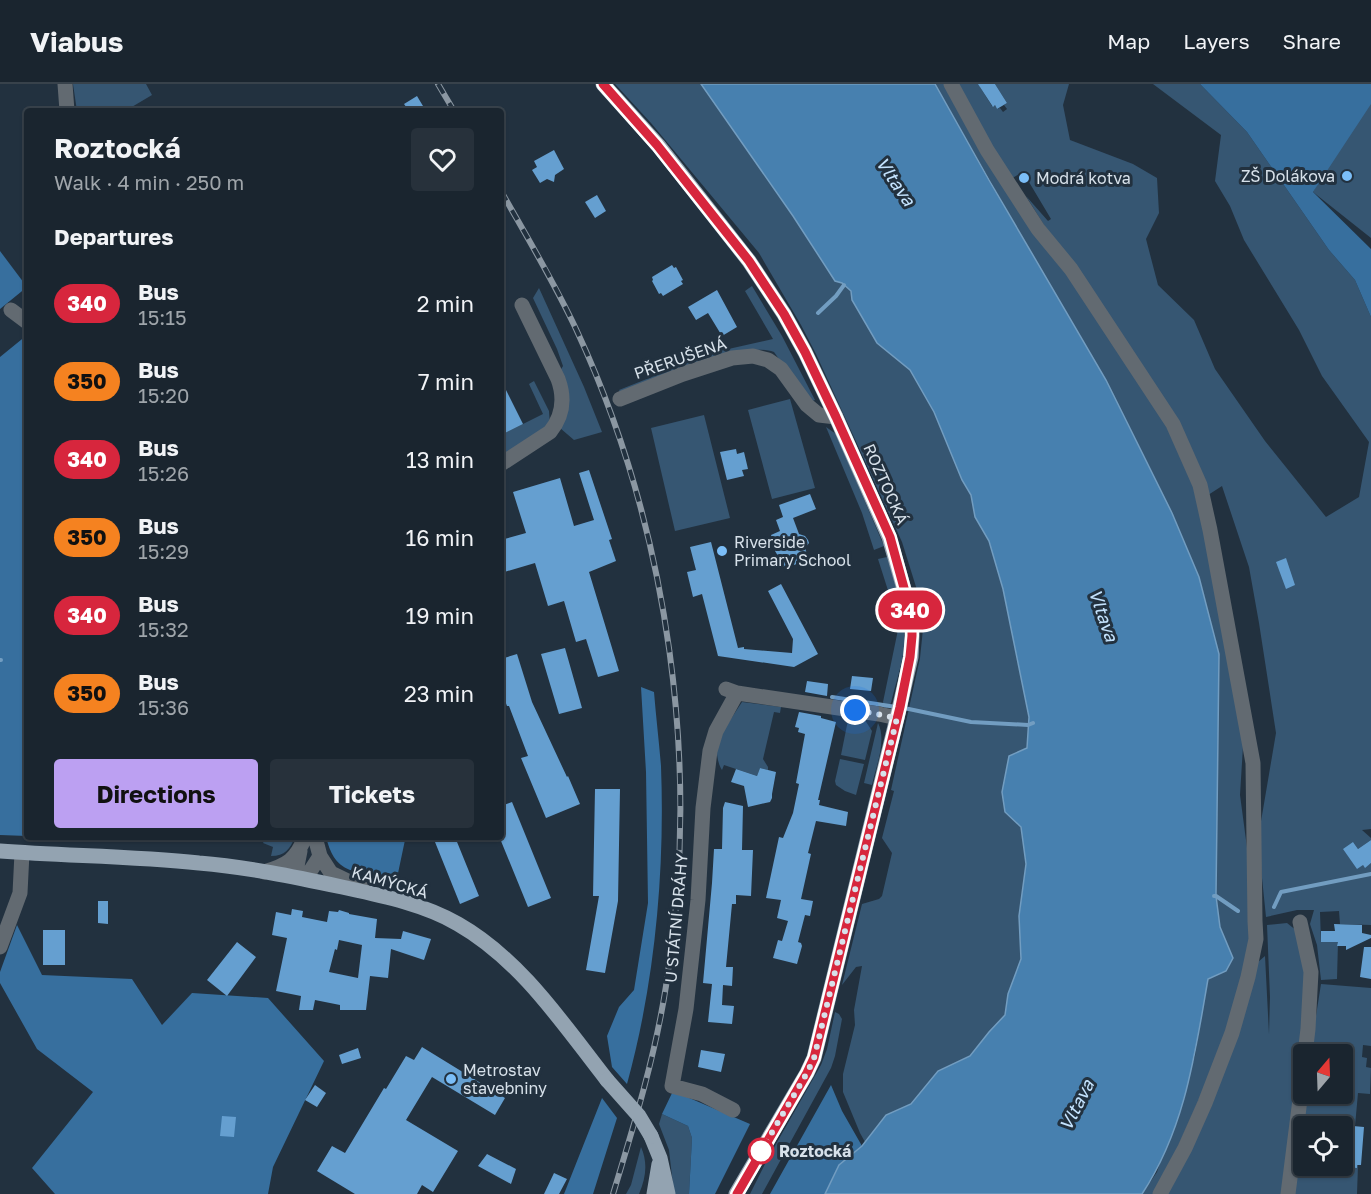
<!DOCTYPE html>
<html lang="en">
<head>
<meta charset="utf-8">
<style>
	:root { --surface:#1a252f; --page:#27313b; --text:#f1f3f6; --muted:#9fa5aa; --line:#38424b; --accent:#bca0f2 }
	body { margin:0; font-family:"Golos Text",sans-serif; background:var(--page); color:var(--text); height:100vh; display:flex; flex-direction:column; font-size:22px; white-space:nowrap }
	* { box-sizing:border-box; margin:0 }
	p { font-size:20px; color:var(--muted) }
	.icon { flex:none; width:33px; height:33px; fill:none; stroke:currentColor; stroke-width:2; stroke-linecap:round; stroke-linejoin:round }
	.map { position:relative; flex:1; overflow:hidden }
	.panel { position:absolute; left:24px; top:24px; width:480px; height:732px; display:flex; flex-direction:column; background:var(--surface); border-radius:6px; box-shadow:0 2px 4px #0004,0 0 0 2px var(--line) }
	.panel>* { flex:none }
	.badge { padding:0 12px; border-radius:20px; font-size:21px; line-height:39px }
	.needle { width:39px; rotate:19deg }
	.fabs { position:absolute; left:1293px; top:960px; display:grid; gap:12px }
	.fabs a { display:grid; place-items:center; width:60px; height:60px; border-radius:6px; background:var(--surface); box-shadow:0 2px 4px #0004,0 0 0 2px var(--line); font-size:30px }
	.you { position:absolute; width:30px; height:30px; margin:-15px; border:4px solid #fff; border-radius:50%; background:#1a73e8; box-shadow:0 0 0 9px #1a73e833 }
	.map>.badge { position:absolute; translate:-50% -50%; box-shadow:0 0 0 3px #fff }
	h2 { padding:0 30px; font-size:22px; line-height:54px }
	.round { display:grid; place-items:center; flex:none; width:63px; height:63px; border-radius:6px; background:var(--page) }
	.head { display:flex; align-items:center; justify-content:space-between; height:102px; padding:0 30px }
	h1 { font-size:28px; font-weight:700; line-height:45px }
	.action { display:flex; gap:12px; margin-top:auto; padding:12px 30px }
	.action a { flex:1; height:69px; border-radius:6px; background:var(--accent); color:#111; font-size:24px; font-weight:700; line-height:69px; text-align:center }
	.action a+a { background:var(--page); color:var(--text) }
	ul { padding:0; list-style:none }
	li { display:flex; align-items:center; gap:18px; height:78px; padding:0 30px }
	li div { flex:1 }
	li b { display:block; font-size:22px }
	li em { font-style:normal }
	li .badge { min-width:66px; font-weight:700; text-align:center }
	header { display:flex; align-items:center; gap:36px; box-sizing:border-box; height:84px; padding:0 30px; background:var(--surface); border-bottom:2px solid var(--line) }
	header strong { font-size:28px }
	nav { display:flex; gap:33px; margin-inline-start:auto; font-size:21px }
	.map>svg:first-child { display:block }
	.green { fill:#365672 }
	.forest { fill:#376f9e }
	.water { fill:#4780af; stroke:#729dc1; stroke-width:1.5 }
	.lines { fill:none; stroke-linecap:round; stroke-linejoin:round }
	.stream { stroke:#729dc1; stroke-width:4 }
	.building { fill:#659fd0; fill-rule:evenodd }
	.minor { stroke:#626a71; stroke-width:15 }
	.major { stroke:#93a3b1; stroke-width:15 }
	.rail-casing { stroke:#8b97a2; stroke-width:6 }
	.rail { stroke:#22313f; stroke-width:4; stroke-dasharray:11; stroke-linecap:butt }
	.major-bridge { stroke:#93a3b1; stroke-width:15 }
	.line-casing { stroke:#fff; stroke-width:14 }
	.line { stroke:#d7263d; stroke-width:9 }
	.walk { stroke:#d7e1ea; stroke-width:6; stroke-dasharray:0 10.8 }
	.poi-dot { fill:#7bbef8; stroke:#22313f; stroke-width:2 }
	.stop-dot { fill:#fff; stroke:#d7263d; stroke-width:3 }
	.labels { text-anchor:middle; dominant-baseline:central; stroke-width:6; stroke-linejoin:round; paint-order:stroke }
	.poi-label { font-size:16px; fill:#d7e1ea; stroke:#22313f; text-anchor:start }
	.street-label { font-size:16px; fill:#d7e1ea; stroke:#22313f }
	.stop-label { font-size:16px; font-weight:bold; fill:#d7e1ea; stroke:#22313f; text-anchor:start }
	.water-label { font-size:18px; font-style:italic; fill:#c4e3fe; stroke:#22313f }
</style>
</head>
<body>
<header>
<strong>Viabus</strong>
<nav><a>Map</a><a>Layers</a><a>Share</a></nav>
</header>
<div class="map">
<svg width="1371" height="1110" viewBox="0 0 1371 1110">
	<rect width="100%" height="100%" fill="#22313f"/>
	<path class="green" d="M73,0H146L152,11L125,27H77Z
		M615,0H701L793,132L835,197L842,199L851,207L852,216L877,259L910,286L934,328L962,396L971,411L975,433L989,457L1003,505L1029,633L1027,665L1005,728L1021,743L1026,780L1019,832L1021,875L1008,910L1005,931L989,948L970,972L938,987L911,1020L886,1031L865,1058L860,1049L843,1008V990L855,941L854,926L862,882L856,883L842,901L862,820L879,815L882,812L892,769L882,754L894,707L891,706L920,574L923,545L917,506L902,458L816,270L801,241L759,169L651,39Z
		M935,0H947L1069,190L1152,314L1197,402L1244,646L1240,711L1250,786L1252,855L1229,948L1157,1110H1142L1157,1088L1195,972L1208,894L1226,887L1233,874L1220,843L1216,812L1219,570L1199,493L1172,429L1106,296L1061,221Z
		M954,0H983L980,3L992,22L995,21L997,25L1000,24L1003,28L1007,25L1004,21L1007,19L995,0H1069L1063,21L1070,56L1133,80L1157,94L1159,129L1146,155L1158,201L1194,236L1215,285L1265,357L1326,433L1359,413L1369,358L1322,292L1299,246L1244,156L1230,122L1215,97L1221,51L1153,0H1200L1247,48L1329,166L1355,196L1371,233V745L1362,746L1371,754V756L1358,765L1353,758L1363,781L1365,783L1371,779V841L1340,840L1339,827L1320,828L1321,858H1338L1337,895L1321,896L1317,861L1310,840L1314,826H1297L1266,833L1258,755L1276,649L1259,539L1249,483L1222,402L1205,413L1195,384L1026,112L1048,137L1051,135L1023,88L1009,96Z
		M1371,17V154L1313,108L1331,75Z
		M752,202L782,252L815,316L812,317L806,313L774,268C749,259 707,279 683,287C662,295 641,302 621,310L619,306L715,268L773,255L745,207Z
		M539,204L584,303L602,348L574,356L560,344V287L563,282L557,265L533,214Z
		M534,297L549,327L550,341L501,374V351L543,330L529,300Z
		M790,315L815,404L772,415L748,326Z
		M704,331L730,434L675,447L651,344Z
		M826,343L836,350L884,462L874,466L862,429Z
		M887,473C896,502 906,533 904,564C902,582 895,601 891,619L887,624H884L883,618L899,541L878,475Z
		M742,618L781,623L780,629L774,628L763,675L768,683V686L760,684L757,692L724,681L722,686C717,679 716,665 717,656Z
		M849,631L863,633L872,647L865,676L841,671Z
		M878,639C887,657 876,682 872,701L864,699Z
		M840,675L864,680L856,711L845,707L836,701L835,697Z
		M266,753H295C290,765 285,772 271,772L273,763L263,759Z
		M1287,839L1297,847L1305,874L1303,955L1285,1110H1166L1258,878L1265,872L1269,950L1270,913L1267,841Z
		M1321,900L1371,904V962L1363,961L1362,973L1367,974L1366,983L1371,984L1370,1010L1358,1009L1355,1042L1336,1041L1335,1042H1304V1082H1339L1356,1084L1357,1081H1358L1357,1110H1292L1304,1010H1342V970H1310Z
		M835,928L839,930L842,935L835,972L831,984L762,1110H750L768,1074L821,981L827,965Z
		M662,1030L688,1042L692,1054L689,1110H674L669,1066L659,1040Z
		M641,1063C648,1079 646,1093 639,1110H626L631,1101Z"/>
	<path class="forest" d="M1200,0H1371V20L1313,108L1371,165V233L1355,196L1329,166L1247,48Z
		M0,167L27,203L0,225Z
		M27,251V752L0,751V273Z
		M641,603L654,608C656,633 659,657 661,682C665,788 655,898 627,1000L612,983L607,952L619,923L634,906L648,819L646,688Z
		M326,753H404L405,756L397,794L350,786C335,780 330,768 326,753Z
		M17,841L42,891L132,895L162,941L192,909L268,914L324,977L273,1083L268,1110H55L32,1084L93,1008L37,965L0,899V888Z
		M831,1001L842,1027L862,1062L839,1081L825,1110H770Z
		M673,1007L750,1040L715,1110H689L692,1054L688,1042L662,1030Z
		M602,1014L617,1034L593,1110H564Z"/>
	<path class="water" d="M701,0H935L989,96L1106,296L1172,429L1199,493L1219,570L1216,812L1220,843L1233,874L1226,887L1208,895C1195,970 1185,1045 1142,1110H825L839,1081L862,1062L886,1031L911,1020L938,987L970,972L989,948L1005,931L1008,910L1021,875L1019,832L1026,780L1021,743L1005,728L1002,708L1009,672L1027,664L1029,633L1003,505L989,457L975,433L971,411L962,396L934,328L910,286L877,259L852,216L851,207L842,199L835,197L793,132Z"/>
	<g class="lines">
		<path class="stream" d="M818,229L836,212L844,201
			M0,576H1
			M832,613L896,623
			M904,624L971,638L1028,641L1033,639
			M1214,812H1216L1238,827
			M1274,823L1281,808L1371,790"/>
	</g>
	<path class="building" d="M978,0H995L1007,19L997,25L995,21L993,23Z
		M417,12L426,27H409L404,20Z
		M554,66L564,85L555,91L554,98L547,95L540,99L532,86L537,83L534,77Z
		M597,111L606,127L595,134L585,118Z
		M672,181L674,184L676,183L683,196L681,197L683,200L663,212L661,209L659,210L652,197L653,196L652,193Z
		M717,206L737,243L722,252L708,229L696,236L688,223Z
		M501,296L523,340L501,351Z
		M736,365L737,370L744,368L748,385L742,386L744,392L727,396L720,368Z
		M589,386L612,455L609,456L616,477L589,488L619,587L598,593L586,555L576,558L564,517L548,522L535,479L501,489V456L526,449L513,408L560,394L574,442L594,436L579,389Z
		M810,410L816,425L793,434L799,450L805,452L808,456L809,459L805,464L808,473L800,476L799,479L794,481L791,480L783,483L778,472L775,467V463L771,451L780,447L776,436L783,433L779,421Z
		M711,458L738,564L744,563V565L792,569L793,555L768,507L781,500L818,570L794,583L718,572L702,510L693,513L687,488L696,486L690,463Z
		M1286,474L1295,501L1286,505L1276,478Z
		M565,564L582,624L559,630L541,570Z
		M517,570L532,618L567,693L568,692L580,720L546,734L521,674L528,672L509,622H507L501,606V575Z
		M852,592L873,594L871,607L850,605Z
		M807,597L828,600L827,612L805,608Z
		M799,628L821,632V634L836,638L818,716H820L819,721L848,728L846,742L816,737L808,769L811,770L801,815L813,817L810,832L805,831L798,858L801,859L802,862L797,880L773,874L778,856L782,857L788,837L777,834L781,816L766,814L779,753L783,754L793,729L799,700L796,699L805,650L798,648L799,644L795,643Z
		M760,684L776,688L772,710V714L770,718L748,723L744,702L731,698L736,685L757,692Z
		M595,705H620L618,817L605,889L586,886L599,812H593Z
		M512,718L551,814L528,823L501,757V722Z
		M725,718L743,722L742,766H753L751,812L736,811V820H732L726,883H733L732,902L723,901L722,921L734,922L732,940L708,938L712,900L703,899L712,799L714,765H722L723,724Z
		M446,753H455L479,812L460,820L435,758Z
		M1371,756V779L1365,784L1363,781L1357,785L1343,765L1353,758L1358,765Z
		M98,817H108V840L98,839Z
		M292,825L303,827L302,833L327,838L329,827L338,828L339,826L349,829V830L377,835L375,854L401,855L403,847L431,855L424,876L391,865L388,894L370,892L366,926H340V921L315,916L313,926H299L301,912L276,907L287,854L272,851L276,828L291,831ZM339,856L362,861L358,894L329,888L335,865L337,866Z
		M1334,840L1362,841V849L1371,851V854L1346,866V862H1337L1338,858H1321V847H1335Z
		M43,846H65V881H43Z
		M237,858L256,873L227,912L207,896Z
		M1364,863H1371V895L1360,893Z
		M422,963L505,1014L495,1031L432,993L406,1036L458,1067L433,1108L422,1101L417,1110H355L317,1087L332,1062L345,1069L384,1004L386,1005L406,972L414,976Z
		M358,964L361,974L342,980L339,971Z
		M701,966L725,970L721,988L698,983Z
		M315,1001L326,1009L317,1023L305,1016Z
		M222,1032L236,1033L234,1053L220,1052Z
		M1342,1041L1364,1043L1361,1081H1357V1084L1342,1083Z
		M487,1070L516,1085L511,1100L478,1082Z
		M554,1089L567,1095L559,1110H544Z"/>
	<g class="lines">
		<path class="minor" d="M65,0L67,27
			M951,0L987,66L1038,145L1071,185L1173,340L1200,401L1210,446L1253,679L1255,837L1256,855L1248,893L1232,949L1205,1019L1185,1064L1160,1110
			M11,226L27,238
			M620,315L683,290L732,274L753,272L768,276L781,285L807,321L819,331L836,333
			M501,380L550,348C563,332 565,314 558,295L522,221
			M726,605L737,609L879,630L897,634
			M315,753L320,772L331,789L362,804
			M300,767L297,782L301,794L311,786L320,772
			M264,788C287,781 296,776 305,753
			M1300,838L1311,888L1308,945L1305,970
			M0,863L20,809L22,769
			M733,1026L702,1010L672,1002L686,925L698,816L703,724L710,667L716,647L737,609
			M1288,1110L1304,984"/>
		<path class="major" d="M603,0L658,61L749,177L784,230L805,268L836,333L889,453L912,533V552L911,573L897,634L814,974L807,989L736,1110
			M0,767C66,772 133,772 199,779C247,783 295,793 342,803C379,811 424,820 458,840C521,876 563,940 607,996
			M651,1052L660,1074L668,1110
			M654,1110L659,1080"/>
		<g class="rail-casing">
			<path id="rail" d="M438,0L454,27
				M501,107C527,153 554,198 576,245C669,445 702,684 666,902C655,973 634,1041 613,1110"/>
		</g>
		<use href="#rail" class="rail"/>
		<path class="major-bridge" d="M607,996L639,1032L651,1052"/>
	</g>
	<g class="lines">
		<g class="line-casing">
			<path id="line" d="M603,0L657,61L749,177L784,230L805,268L836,333L890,453L912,533V552L910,573L900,623L814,974L807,989L737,1110"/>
		</g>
		<use href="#line" class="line"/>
		<path class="walk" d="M761,1067L807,989L814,974L897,634L855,626"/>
	</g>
	<g class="poi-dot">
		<circle cx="1347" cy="92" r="6"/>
		<circle cx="1024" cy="94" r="6"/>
		<circle cx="722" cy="467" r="6"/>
		<circle cx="451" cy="995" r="6"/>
	</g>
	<circle class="stop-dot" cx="761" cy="1067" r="12"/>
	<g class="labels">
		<g class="poi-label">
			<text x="1335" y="92" text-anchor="end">ZŠ Dolákova</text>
			<text x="1036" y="94">Modrá kotva</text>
			<text x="734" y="458">Riverside<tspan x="734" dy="18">Primary School</tspan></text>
			<text x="463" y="986">Metrostav<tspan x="463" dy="18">stavebniny</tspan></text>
		</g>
		<g class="street-label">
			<text transform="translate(680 274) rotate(-19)">PŘERUŠENÁ</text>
			<text transform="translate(886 400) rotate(66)">ROZTOCKÁ</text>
			<text transform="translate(390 798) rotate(16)">KAMÝCKÁ</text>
			<text transform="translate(676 834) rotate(-85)">U STÁTNÍ DRÁHY</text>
		</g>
		<g class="stop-label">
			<text x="779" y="1067">Roztocká</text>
		</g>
		<g class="water-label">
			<text transform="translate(896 97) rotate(56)">Vltava</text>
			<text transform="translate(1104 531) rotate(71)">Vltava</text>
			<text transform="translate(1076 1021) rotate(-63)">Vltava</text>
		</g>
	</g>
</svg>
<div class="fabs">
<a><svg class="needle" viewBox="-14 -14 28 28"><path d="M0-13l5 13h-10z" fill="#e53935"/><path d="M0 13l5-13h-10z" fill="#9fa5aa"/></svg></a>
<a><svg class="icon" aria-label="locate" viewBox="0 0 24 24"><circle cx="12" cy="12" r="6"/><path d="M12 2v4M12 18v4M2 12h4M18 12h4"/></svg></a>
</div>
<div class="you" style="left:855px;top:626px"></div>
<b class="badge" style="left:910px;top:526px;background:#d7263d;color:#fff">340</b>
<section class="panel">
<div class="head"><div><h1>Roztocká</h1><p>Walk · 4 min · 250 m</p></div><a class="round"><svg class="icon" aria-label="heart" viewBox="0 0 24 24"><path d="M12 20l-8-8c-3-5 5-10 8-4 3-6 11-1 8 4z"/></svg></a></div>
<h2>Departures</h2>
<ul>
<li><span class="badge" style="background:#d7263d;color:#fff">340</span><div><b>Bus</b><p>15:15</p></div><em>2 min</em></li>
<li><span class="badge" style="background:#f58220;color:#111">350</span><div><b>Bus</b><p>15:20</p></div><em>7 min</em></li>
<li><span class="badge" style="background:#d7263d;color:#fff">340</span><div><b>Bus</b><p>15:26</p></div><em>13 min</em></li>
<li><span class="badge" style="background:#f58220;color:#111">350</span><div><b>Bus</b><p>15:29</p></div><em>16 min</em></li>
<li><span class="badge" style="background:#d7263d;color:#fff">340</span><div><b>Bus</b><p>15:32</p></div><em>19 min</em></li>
<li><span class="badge" style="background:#f58220;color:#111">350</span><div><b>Bus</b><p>15:36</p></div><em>23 min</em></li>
</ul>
<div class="action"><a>Directions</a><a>Tickets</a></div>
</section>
</div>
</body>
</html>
